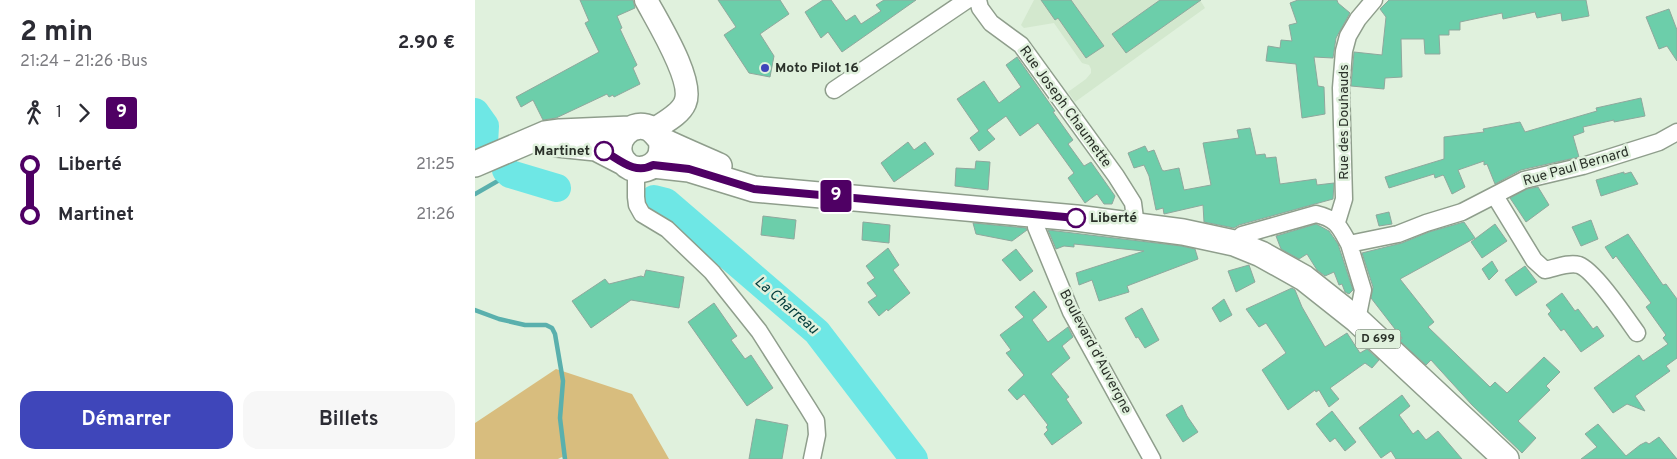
<!DOCTYPE html>
<html lang="fr">
<head>
<meta charset="utf-8">
<style>
	:root { --surface:#fff; --page:#f7f7f7; --text:#2b2b33; --muted:#7c7c81; --accent:#3f46ba }
	body { margin:0; font-family:Overpass,sans-serif; background:var(--page); color:var(--text); height:100vh; display:flex; flex-direction:column; font-size:19px; white-space:nowrap }
	* { box-sizing:border-box; margin:0 }
	p { font-size:16px; color:var(--muted) }
	.icon { flex:none; width:28px; height:28px; fill:none; stroke:currentColor; stroke-width:2; stroke-linecap:round; stroke-linejoin:round }
	.map { position:relative; flex:1; overflow:hidden }
	.side { display:flex; flex-direction:column; background:var(--surface); width:475px }
	.side>* { flex:none }
	.badge { padding:0 10px; border-radius:4px; font-size:18px; line-height:32px }
	.map>.badge { position:absolute; translate:-50% -50%; box-shadow:0 0 0 2px #fff }
	.legs { display:flex; align-items:center; gap:8px; height:55px; padding:0 20px; font-size:16px }
	.legs p { margin-inline-start:auto }
	.head { display:flex; align-items:center; justify-content:space-between; height:85px; padding:0 20px }
	h1 { font-size:28px; font-weight:700; line-height:38px }
	.action { display:flex; gap:10px; margin-top:auto; padding:10px 20px }
	.action a { flex:1; height:58px; border-radius:15px; background:var(--accent); color:#fff; font-size:20px; font-weight:700; line-height:58px; text-align:center }
	.action a+a { background:var(--page); color:var(--text) }
	ul { padding:0 20px; list-style:none }
	li { display:flex; align-items:center; gap:18px; height:50px; font-size:19px }
	li i { display:grid; place-items:center; width:8px; height:100%; margin:0 6px; background:currentColor }
	li i::after { content:''; width:12px; height:12px; margin:-6px; border:4px solid; border-radius:50%; background:var(--surface) }
	li p { margin-inline-start:auto }
	li:first-child i { background:linear-gradient(#0000 50%,currentColor 0) }
	li:last-child i { background:linear-gradient(currentColor 50%,#0000 0) }
	main { display:flex; flex:1; min-height:0 }
	.map>svg:first-child { display:block }
	.built { fill:#d3e8ce }
	.green { fill:#d8bd7e }
	.lines { fill:none; stroke-linecap:round; stroke-linejoin:round }
	.stream { stroke:#5ab0ad; stroke-width:4.5 }
	.river { stroke:#6ee7e5; stroke-width:28 }
	.building { fill:#6cceaa; stroke:#8fa89d }
	.street-casing { stroke:#8f9e8c; stroke-width:19 }
	.secondary-casing { stroke:#8f9e8c; stroke-width:25 }
	.primary-casing { stroke:#8f9e8c; stroke-width:28 }
	.street { stroke:#fff; stroke-width:16 }
	.secondary { stroke:#fff; stroke-width:22 }
	.primary { stroke:#fff; stroke-width:25 }
	.line-1-casing { stroke:#fff; stroke-width:11 }
	.line-1 { stroke:#4f0064; stroke-width:8 }
	.poi-dot { fill:#3f46ba; stroke:#e0f1dd; stroke-width:2 }
	.stop-1-dot { fill:#fff; stroke:#4f0064; stroke-width:2.5 }
	.labels { text-anchor:middle; dominant-baseline:central; stroke-width:5; stroke-linejoin:round; paint-order:stroke }
	.shield { fill:#e0f1dd; stroke:#616b5f; stroke-width:1 }
	.shield-label { font-size:12px; font-weight:bold; fill:#2a3129 }
	.poi-label { font-size:14px; font-weight:bold; fill:#2a3129; stroke:#e0f1dd; text-anchor:start }
	.street-label { font-size:14px; fill:#2a3129; stroke:#e0f1dd }
	.stop-label { font-size:14px; font-weight:bold; fill:#2a3129; stroke:#e0f1dd; text-anchor:end }
	.water-label { font-size:15px; font-style:italic; fill:#003b3b; stroke:#e0f1dd }
</style>
</head>
<body>
<main>
<section class="side">
<div class="head"><div><h1>2 min</h1><p>21:24 – 21:26 · Bus</p></div><b>2.90 €</b></div>
<div class="legs"><svg class="icon" aria-label="walk" viewBox="0 0 24 24"><circle cx="13" cy="4" r="2"/><path d="M13 8l-2 6 4 7M11 14l-3 7M7 12l3-4h3l4 4"/></svg>1<svg class="icon" aria-label="forward" viewBox="0 0 24 24"><path d="M9 5l7 7-7 7"/></svg><b class="badge" style="background:#4f0064;color:#fff">9</b></div>
<ul>
<li><i style="color:#4f0064"></i><b>Liberté</b><p>21:25</p></li>
<li><i style="color:#4f0064"></i><b>Martinet</b><p>21:26</p></li>
</ul>
<div class="action"><a>Démarrer</a><a>Billets</a></div>
</section>
<div class="map">
<svg width="1202" height="459" viewBox="0 0 1202 459">
	<rect width="100%" height="100%" fill="#e0f1dd"/>
	<path class="built" d="M559,0H725L730,8L600,102L593,92L611,79L616,73V69L614,65L607,63L579,23L549,28L546,25Z"/>
	<path class="green" d="M81,369L157,394L194,459H89L87,457L83,459H0V423Z"/>
	<g class="lines">
		<path class="stream" d="M0,194L35,174
			M0,310L24,319L50,325H71L77,328L80,334L88,381L85,418L90,459"/>
		<path class="river" d="M0,112L10,126L9,144
			M31,170L35,174L82,188
			M179,199L191,202L342,332L439,459"/>
	</g>
	<path class="building" d="M105,0H158L160,8L142,16L147,28L145,29L162,65L158,68L165,84L139,97L138,95L134,97L132,94L81,118L68,120L58,100L46,107L41,97L124,52L110,23L114,21Z
		M243,0H305L314,14L285,34L299,56L295,77L274,73L249,35L261,27Z
		M348,0H356L371,21L380,15L386,24L406,11L401,5L409,0H441L367,52L353,32L346,38L330,12Z
		M566,0H596L629,46L611,58L583,18L580,20Z
		M685,0H726L651,53L637,34Z
		M823,0H862L863,3L875,13L861,38L858,58L839,57L843,86L849,87L850,114L827,118L821,64L791,61L793,46L805,48L806,40L817,41L814,25L822,23L815,3Z
		M914,0H1111L1114,16L1087,21L1086,13L1062,18L1060,12L1028,19L1027,13L985,22V30H974V35H964L965,54H950L949,39H926L927,77L910,78L909,89L876,86L879,52L907,55L911,17L905,9Z
		M1194,9L1202,30V61L1192,46L1184,49L1171,17Z
		M542,57L580,111L578,112L598,140L593,144L609,166L616,162L640,196L637,204H629L622,194L610,203L593,178L599,173L563,123L545,136L531,116L512,130L520,139L504,151L495,138L504,131L482,99L509,81L524,103L546,87L531,65Z
		M1166,98L1170,116L1139,122V120L1108,127L1109,132L1098,136L1104,157L1046,170L1020,184L1012,164L1009,165V161L983,170L990,187L977,194L969,176L968,175L960,178L959,174L914,188L910,177L969,159V137L1009,132L1008,129L1045,122L1050,132L1122,111L1121,108Z
		M775,128L781,155L790,154L791,158L801,157L805,184L841,179L842,185L859,183L858,199L764,225L759,228L729,222L728,205L689,214L688,208L681,210L674,176L669,165L659,168L653,153L670,146L673,152L679,150L687,170L689,171L704,168L709,190L736,185L728,143L764,138L762,130Z
		M433,142L439,150L450,142L459,154L419,182L406,163Z
		M501,161L515,162L513,190L480,186L481,168L500,169Z
		M1149,172V174L1156,172L1163,184L1126,196L1121,180Z
		M1063,187L1074,205L1051,222L1035,198L1052,189Z
		M914,212L917,224L904,226L901,215Z
		M288,216L321,220L319,239L286,235Z
		M1116,220L1123,239L1106,246L1097,227Z
		M388,222L415,225L414,243L387,240Z
		M989,222L1000,238L925,279L959,322L953,327L1015,387L1020,382L1032,393L1069,357L1085,372L1071,386L1075,390L1043,421L1061,438L1047,453L997,405L956,360L951,365L925,341L927,338L896,298L898,287L887,253L927,243L954,232Z
		M498,223L551,228L552,230L537,241L501,234Z
		M841,224L854,231L863,244L878,290L874,294L870,292L867,284L864,285L859,272L850,276L842,270L832,254L824,259L806,249L801,236Z
		M1020,224L1032,241L1007,258L996,242Z
		M573,230L706,246L720,249L723,259L652,286L654,292L624,301L617,280L604,285L601,273L669,251L599,244V247L589,246L581,249Z
		M1153,234L1188,285L1191,284L1202,299V358L1191,366L1195,371L1160,396L1170,411L1152,404L1138,413L1119,388L1164,355L1168,361L1193,344L1188,338L1191,335L1171,307L1176,303L1141,256L1138,259L1130,247Z
		M413,248L424,265L418,270L435,293L413,311L412,309L404,316L393,302L402,296L392,283L400,278L391,266Z
		M541,249L558,271L545,281L527,260Z
		M1017,261L1023,271L1014,280L1007,269Z
		M774,265L780,282L761,292L753,271Z
		M1050,266L1062,282L1041,296L1030,280Z
		M171,270L209,277L204,308L156,300L116,328L97,301L130,279L134,284L166,276L169,277Z
		M817,288L820,290L827,307L850,347L872,333L885,353L892,349L904,360L897,368L890,363L855,388L864,399L854,407L844,390L841,392L840,390L813,410L787,370L811,353L791,323L784,327L771,309Z
		M559,291L572,307L557,320L573,342L593,327L598,337L587,346L595,358L576,374L594,397L591,399L607,423L577,445L569,434L573,430L571,427L573,425L549,394L542,400L533,390L549,375L531,353L536,350L525,335L549,317L540,307Z
		M1087,293L1100,311L1103,309L1118,329L1122,326L1129,336L1106,352L1089,329L1086,331L1073,314L1076,311L1071,305Z
		M749,299L757,315L745,322L737,308Z
		M239,303L262,336L256,340L270,359L276,355L298,388L272,406L213,322Z
		M667,308L684,340L670,348L663,337L661,338L650,318Z
		M927,395L935,406L924,415L938,434L943,430L951,440L963,431L987,459H921L916,451L906,458L884,428Z
		M707,405L712,416L723,432L708,442L691,415Z
		M857,411L881,442L870,451L860,438L855,442L841,424Z
		M281,419L313,425L307,459H274Z
		M1123,424L1151,456L1165,445L1171,442L1174,444L1184,437L1202,459H1106L1122,447L1110,434Z"/>
	<g class="lines">
		<g class="street-casing">
			<path id="street" d="M503,0L505,8L516,23L546,45L641,176L658,203L661,226
				M359,90L492,0
				M161,169V197L162,205L167,214L192,229L237,272L284,331L333,408L341,421L342,435L337,459
				M1020,196L1059,260L1070,270C1080,268 1094,262 1104,265C1119,270 1152,319 1162,333
				M562,214L561,227L596,312L677,459
				M862,222L869,199L866,88L869,51L873,36L883,19L899,0
				M759,243L767,235L841,214C862,219 864,226 874,244L923,234L951,223L987,212L1049,180L1108,166L1184,142L1202,132
				M874,244L888,290L882,320"/>
		</g>
		<g class="secondary-casing">
			<path id="secondary" d="M171,0C182,21 220,81 210,103C205,115 188,123 178,130"/>
		</g>
		<g class="primary-casing">
			<path id="primary" d="M186,140C193,171 153,180 145,155C140,139 154,123 171,127C180,129 181,137 188,141C207,150 226,158 244,166
				M82,144L121,148L150,163
				M0,164L70,134L85,132L155,129
				M178,165L214,169L279,189L601,218L708,232L759,243L786,254L829,278L882,320L1031,459"/>
		</g>
		<use href="#street" class="street"/>
		<use href="#secondary" class="secondary"/>
		<use href="#primary" class="primary"/>
	</g>
	<g class="lines">
		<g class="line-1-casing">
			<path id="line-1" d="M129,151C145,160 160,175 178,165L214,169L279,189L601,218"/>
		</g>
		<use href="#line-1" class="line-1"/>
	</g>
	<circle class="poi-dot" cx="290" cy="68" r="5"/>
	<g class="stop-1-dot">
		<circle cx="129" cy="151" r="9"/>
		<circle cx="601" cy="218" r="9"/>
	</g>
	<g class="labels">
		<rect class="shield" x="880.5" y="329.5" width="45" height="19" rx="4"/>
		<g class="shield-label">
			<text x="903" y="339">D 699</text>
		</g>
		<g class="poi-label">
			<text x="300" y="68">Moto Pilot 16</text>
		</g>
		<g class="street-label">
			<text transform="translate(590 107) rotate(54)">Rue Joseph Chaumette</text>
			<text transform="translate(869 122) rotate(-90)">Rue des Douhauds</text>
			<text transform="translate(1101 167) rotate(-16)">Rue Paul Bernard</text>
			<text transform="translate(620 352) rotate(62)">Boulevard d'Auvergne</text>
		</g>
		<g class="stop-label">
			<text x="115" y="151">Martinet</text>
			<text x="615" y="218" text-anchor="start">Liberté</text>
		</g>
		<g class="water-label">
			<text transform="translate(311 306) rotate(41)">La Charreau</text>
		</g>
	</g>
</svg>
<b class="badge" style="left:361px;top:196px;background:#4f0064;color:#fff">9</b>
</div>
</main>
</body>
</html>
